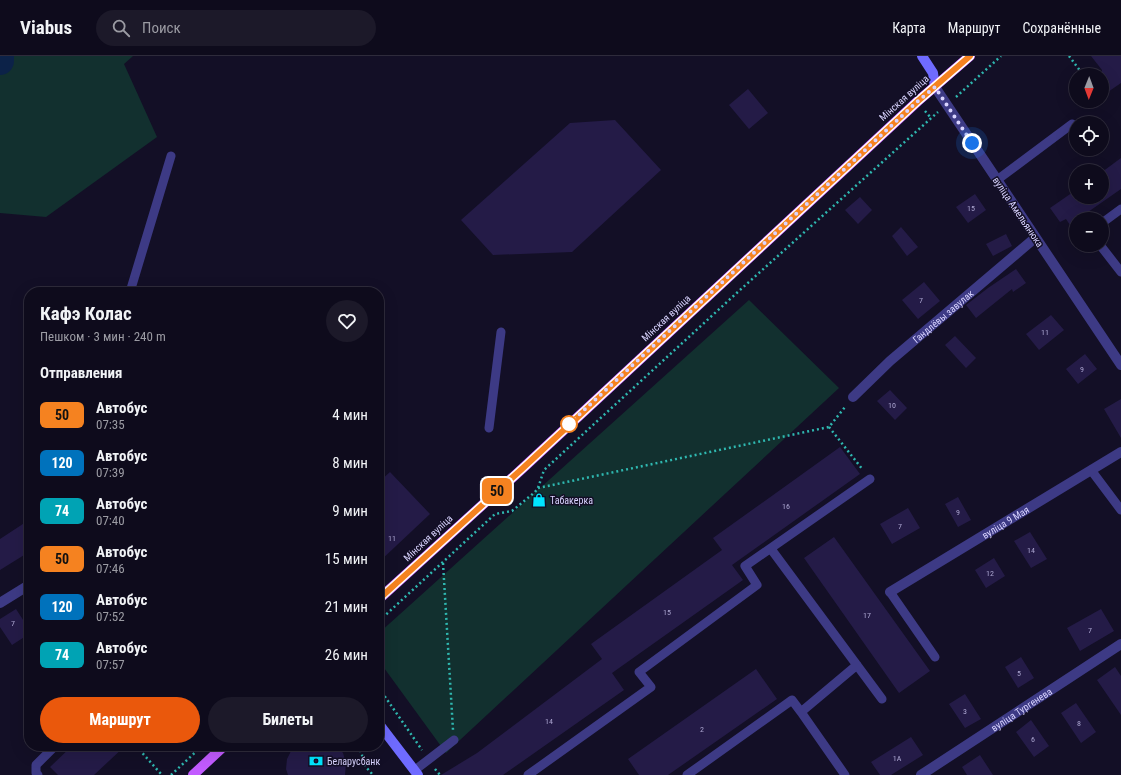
<!DOCTYPE html>
<html lang="ru">
<head>
<meta charset="utf-8">
<style>
	:root { --surface:#0e0b1c; --page:#1c1929; --text:#f1f3f6; --muted:#9b9ba3; --line:#2e2b3b; --accent:#ea580c }
	body { margin:0; font-family:"Roboto Condensed",sans-serif; background:var(--page); color:var(--text); height:100vh; display:flex; flex-direction:column; font-size:15px; white-space:nowrap }
	* { box-sizing:border-box; margin:0 }
	p { font-size:13px; color:var(--muted) }
	.icon { flex:none; width:22px; height:22px; fill:none; stroke:currentColor; stroke-width:2; stroke-linecap:round; stroke-linejoin:round }
	.map { position:relative; flex:1; overflow:hidden }
	.drawer { position:absolute; left:24px; top:231px; width:360px; height:464px; display:flex; flex-direction:column; background:var(--surface); border-radius:16px; box-shadow:0 4px 16px #0002,0 0 0 1px var(--line) }
	.drawer>* { flex:none }
	.badge { padding:0 8px; border-radius:6px; font-size:14px; line-height:26px }
	.needle { width:26px; rotate:181deg }
	.fabs { position:absolute; left:1069px; top:12px; display:grid; gap:8px }
	.fabs a { display:grid; place-items:center; width:40px; height:40px; border-radius:50%; background:var(--surface); box-shadow:0 4px 16px #0002,0 0 0 1px var(--line); font-size:20px }
	.you { position:absolute; width:20px; height:20px; margin:-10px; border:3px solid #fff; border-radius:50%; background:#1a73e8; box-shadow:0 0 0 6px #1a73e833 }
	.map>.badge { position:absolute; translate:-50% -50%; box-shadow:0 0 0 2px #fff }
	h2 { padding:0 16px; font-size:15px; line-height:36px }
	.round { display:grid; place-items:center; flex:none; width:42px; height:42px; border-radius:21px; background:var(--page) }
	.summary { display:flex; align-items:center; justify-content:space-between; height:68px; padding:0 16px }
	h1 { font-size:19px; font-weight:700; line-height:30px }
	.cta { display:flex; gap:8px; margin-top:auto; padding:8px 16px }
	.cta a { flex:1; height:46px; border-radius:24px; background:var(--accent); color:#fff; font-size:16px; font-weight:700; line-height:46px; text-align:center }
	.cta a+a { background:var(--page); color:var(--text) }
	ul { padding:0; list-style:none }
	li { display:flex; align-items:center; gap:12px; height:48px; padding:0 16px }
	li div { flex:1 }
	li b { display:block; font-size:15px }
	li em { font-style:normal }
	li .badge { min-width:44px; font-weight:700; text-align:center }
	header { display:flex; align-items:center; gap:24px; box-sizing:border-box; height:56px; padding:0 20px; background:var(--surface); border-bottom:1px solid var(--line) }
	header strong { font-size:19px }
	nav { display:flex; gap:22px; margin-inline-start:auto; font-size:14px }
	.search { width:280px; height:36px; background:var(--page); display:flex; align-items:center; gap:10px; box-sizing:border-box; padding:0 14px; border-radius:22px; color:var(--muted); font-size:15px }
	.map>svg:first-child { display:block }
	.green { fill:#12302f }
	.lines { fill:none; stroke-linecap:round; stroke-linejoin:round }
	.river { stroke:#0c2248; stroke-width:28 }
	.building { fill:#241b47 }
	.path { stroke:#2fb8b0; stroke-width:2.5; stroke-dasharray:2 3; stroke-linecap:butt }
	.lane { stroke:#3d3a85; stroke-width:9 }
	.street { stroke:#3d3a85; stroke-width:10 }
	.secondary { stroke:#6f6bff; stroke-width:10 }
	.primary { stroke:#c25bff; stroke-width:10 }
	.line-casing { stroke:#fff; stroke-width:9 }
	.line { stroke:#f58220; stroke-width:6 }
	.walk { stroke:#d9d4ff; stroke-width:4; stroke-dasharray:0 7.2 }
	.stop-dot { fill:#fff; stroke:#f58220; stroke-width:2 }
	.labels { text-anchor:middle; dominant-baseline:central; stroke-width:3; stroke-linejoin:round; paint-order:stroke }
	.number-label { font-size:8px; fill:#aca6d1 }
	.street-label { font-size:10px; fill:#d9d4ff; stroke:#130f26 }
	.poi-label { font-size:10px; fill:#d9d4ff; stroke:#130f26; text-anchor:start }
</style>
</head>
<body>
<header>
<strong>Viabus</strong>
<div class="search"><svg class="icon" aria-label="search" viewBox="0 0 24 24"><circle cx="10" cy="10" r="6"/><path d="M15 15l6 6"/></svg>Поиск</div>
<nav><a>Карта</a><a>Маршрут</a><a>Сохранённые</a></nav>
</header>
<div class="map">
<svg width="1121" height="719" viewBox="0 0 1121 719">
	<rect width="100%" height="100%" fill="#130f26"/>
	<path class="green" d="M0,0H133L124,8L157,81L46,161L0,157Z
		M749,244L839,332L446,697L379,605V577Z"/>
	<g class="lines">
		<path class="river" d="M0,5V0"/>
	</g>
	<path class="building" d="M1091,0H1121V27L1102,40V14Z
		M748,33L768,57L749,73L729,49Z
		M615,64L661,114L572,196L493,199L461,164L570,67Z
		M1121,102V133L1078,163H1076V164L1070,169L1066,163L1060,166L1050,152L1076,134V141H1102V116Z
		M975,138L986,154L968,167L956,151Z
		M860,141L872,154L858,168L845,154Z
		M901,171L918,191L907,200L892,180Z
		M1006,178L1012,190L993,200L986,188Z
		M1016,213L1026,227L1013,236L1012,233L976,262L966,249L988,232Z
		M924,226L940,245L918,263L902,244Z
		M1051,259L1064,274L1039,294L1026,278Z
		M955,280L976,302L966,312L945,289Z
		M1085,298L1097,313L1078,328L1066,313Z
		M890,334L907,352L895,364L877,345Z
		M1121,343V382L1104,353Z
		M840,391L860,418L732,509L743,524L612,617L624,634L503,719H441L477,697L602,603L591,588L722,494L713,482Z
		M390,416L430,458L379,506V426Z
		M958,441L971,464L958,471L945,448Z
		M908,452L920,472L892,488L880,468Z
		M29,464V496L0,514V483Z
		M1030,476L1047,503L1031,512L1014,485Z
		M834,481L930,615L899,637L804,502Z
		M994,502L1005,520L986,532L975,514Z
		M16,553L29,573V578L12,589L0,571V563Z
		M1101,553L1114,575L1080,595L1067,572Z
		M1021,601L1034,622L1018,632L1005,611Z
		M1115,611L1121,620V659L1097,624Z
		M756,613L777,643L668,719H639L628,703Z
		M965,638L981,663L965,672L949,648Z
		M1076,647L1096,676L1081,687L1061,657Z
		M1031,664L1049,690L1034,701L1016,676Z
		M911,681L923,699L891,719H880L871,706Z
		M72,690H125L94,719H58L50,711Z
		M295,690H337L343,697L346,707L345,719H288L286,713L287,703L292,693Z
		M980,699L993,719H967L962,711Z"/>
	<g class="lines">
		<path class="path" d="M1069,0L1081,16
			M956,41L1001,0
			M925,55L931,62
			M829,371L863,414
			M538,432L829,371L845,351
			M443,507L453,674
			M379,565L495,458L512,455L535,436L538,432L544,414L740,234L938,56
			M379,632L422,694
			M136,690L162,719
			M357,690L361,696L366,711L373,719
			M236,695L241,690
			M435,713L440,719
			M171,719L202,690"/>
		<path class="lane" d="M997,124L1072,68
			M1102,167L1121,153
			M1100,189L1121,216
			M130,236L171,100
			M489,372L501,276
			M1091,414L1121,454
			M771,493L882,643
			M890,536L935,601
			M415,714L454,684
			M38,719L36,717V709L55,690
			M528,719L651,631L639,616L757,529L745,510L870,423
			M687,719L792,644L801,656
			M845,719L801,656L857,609"/>
		<g class="street">
			<path d="M935,31L1121,309"/>
			<path id="s1" d="M853,341L890,305L1035,182"/>
			<path id="s2" d="M890,536L1121,396"/>
			<path d="M0,547L29,529"/>
			<path id="s3" d="M921,719L1121,588"/>
		</g>
		<path class="secondary" d="M922,0L933,17L935,31
			M379,668L418,719"/>
		<path class="primary" d="M379,543L523,412L918,45L970,0
			M193,719L224,690"/>
	</g>
	<g class="lines">
		<g class="line-casing">
			<path id="line" d="M379,543L523,412L918,45L970,0"/>
		</g>
		<use href="#line" class="line"/>
		<path class="walk" d="M569,368L918,45L935,31L972,87"/>
	</g>
	<defs>
		<g id="shop-bare" transform="scale(1.08)"><path d="M-5-2.5h2.3a2.7 3.5 0 0 1 5.4 0H5L5.5 6h-11ZM-1.5-2.5h3a1.5 2.3 0 0 0-3 0Z" fill="#00e5ff" stroke="#130f26" stroke-width="2.5" paint-order="stroke"/></g>
		<g id="bank-bare" transform="scale(1.08)"><path d="M-6-4H6V4H-6ZM0-2.3a2.3 2.3 0 1 0 0 4.6a2.3 2.3 0 1 0 0-4.6Z" fill="#00e5ff" stroke="#130f26" stroke-width="2.5" paint-order="stroke"/></g>
	</defs>
	<g fill-rule="evenodd">
		<use href="#shop-bare" x="539" y="444"/>
		<use href="#bank-bare" x="316" y="705"/>
	</g>
	<circle class="stop-dot" cx="569" cy="368" r="8"/>
	<g class="labels">
		<g class="number-label">
			<text x="971" y="152">15</text>
			<text x="921" y="244">7</text>
			<text x="1045" y="276">11</text>
			<text x="1082" y="313">9</text>
			<text x="892" y="349">10</text>
			<text x="786" y="450">16</text>
			<text x="958" y="456">9</text>
			<text x="900" y="470">7</text>
			<text x="392" y="482">11</text>
			<text x="1031" y="494">14</text>
			<text x="990" y="517">12</text>
			<text x="667" y="556">15</text>
			<text x="867" y="559">17</text>
			<text x="13" y="567">7</text>
			<text x="1090" y="574">7</text>
			<text x="1019" y="617">5</text>
			<text x="965" y="655">3</text>
			<text x="549" y="665">14</text>
			<text x="1079" y="667">8</text>
			<text x="702" y="673">2</text>
			<text x="1033" y="683">6</text>
			<text x="897" y="702">1А</text>
		</g>
		<g class="street-label">
			<text transform="translate(904 42) rotate(-42)">Мінская вуліца</text>
			<text transform="translate(1018 156) rotate(56)">вуліца Амельянюка</text>
			<text stroke="none"><textPath href="#s1" startOffset="121">Гандлёвы завулак</textPath></text>
			<text transform="translate(666 262) rotate(-43)">Мінская вуліца</text>
			<text stroke="none"><textPath href="#s2" startOffset="135">вуліца 9 Мая</textPath></text>
			<text transform="translate(428 482) rotate(-43)">Мінская вуліца</text>
			<text stroke="none"><textPath href="#s3" startOffset="120">вуліца Тургенева</textPath></text>
		</g>
		<g class="poi-label">
			<text x="550" y="444">Табакерка</text>
			<text x="327" y="705">Беларусбанк</text>
		</g>
	</g>
</svg>
<div class="fabs">
<a><svg class="needle" viewBox="-14 -14 28 28"><path d="M0-13l5 13h-10z" fill="#e53935"/><path d="M0 13l5-13h-10z" fill="#9b9ba3"/></svg></a>
<a><svg class="icon" aria-label="locate" viewBox="0 0 24 24"><circle cx="12" cy="12" r="6"/><path d="M12 2v4M12 18v4M2 12h4M18 12h4"/></svg></a>
<a>+</a>
<a>−</a>
</div>
<div class="you" style="left:972px;top:87px"></div>
<b class="badge" style="left:497px;top:435px;background:#f58220;color:#111">50</b>
<section class="drawer">
<div class="summary"><div><h1>Кафэ Колас</h1><p>Пешком · 3 мин · 240 m</p></div><a class="round"><svg class="icon" aria-label="heart" viewBox="0 0 24 24"><path d="M12 20l-8-8c-3-5 5-10 8-4 3-6 11-1 8 4z"/></svg></a></div>
<h2>Отправления</h2>
<ul>
<li><span class="badge" style="background:#f58220;color:#111">50</span><div><b>Автобус</b><p>07:35</p></div><em>4 мин</em></li>
<li><span class="badge" style="background:#0072bc;color:#fff">120</span><div><b>Автобус</b><p>07:39</p></div><em>8 мин</em></li>
<li><span class="badge" style="background:#00a3b4;color:#fff">74</span><div><b>Автобус</b><p>07:40</p></div><em>9 мин</em></li>
<li><span class="badge" style="background:#f58220;color:#111">50</span><div><b>Автобус</b><p>07:46</p></div><em>15 мин</em></li>
<li><span class="badge" style="background:#0072bc;color:#fff">120</span><div><b>Автобус</b><p>07:52</p></div><em>21 мин</em></li>
<li><span class="badge" style="background:#00a3b4;color:#fff">74</span><div><b>Автобус</b><p>07:57</p></div><em>26 мин</em></li>
</ul>
<div class="cta"><a>Маршрут</a><a>Билеты</a></div>
</section>
</div>
</body>
</html>
